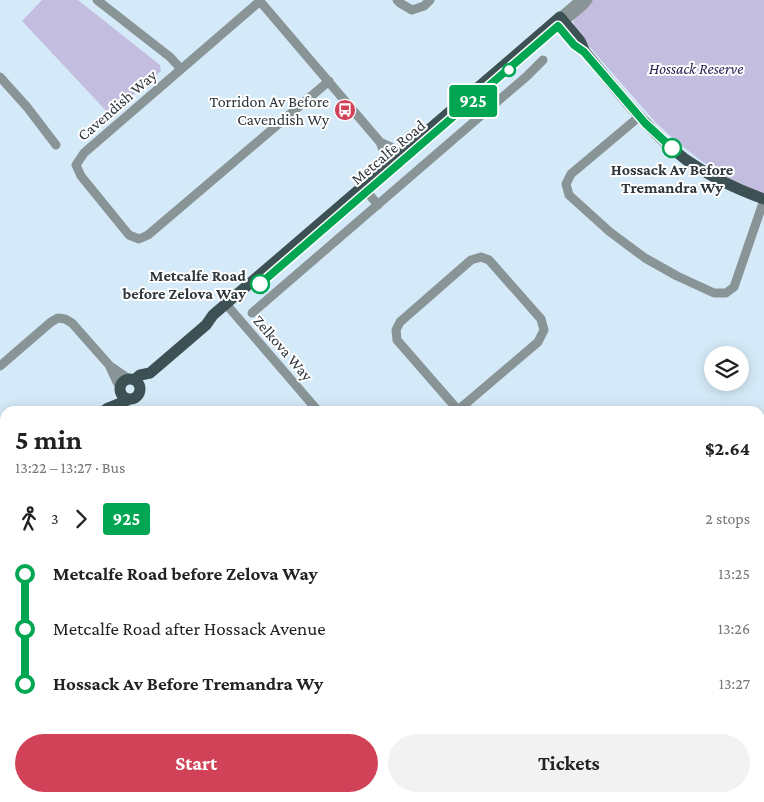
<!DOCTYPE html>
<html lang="en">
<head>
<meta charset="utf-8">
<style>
	:root { --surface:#fff; --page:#f2f2f2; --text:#222; --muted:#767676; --accent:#d14157 }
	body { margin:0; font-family:"Crimson Pro",serif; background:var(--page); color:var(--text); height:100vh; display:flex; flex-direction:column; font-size:19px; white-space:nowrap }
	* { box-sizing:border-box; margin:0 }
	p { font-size:16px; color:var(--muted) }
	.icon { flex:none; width:28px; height:28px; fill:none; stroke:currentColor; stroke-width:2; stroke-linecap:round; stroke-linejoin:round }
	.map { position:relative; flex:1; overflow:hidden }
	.sheet { position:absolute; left:0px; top:406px; width:765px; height:396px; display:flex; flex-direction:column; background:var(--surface); border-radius:15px 15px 0 0; box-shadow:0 2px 12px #0003 }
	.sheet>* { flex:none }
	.badge { padding:0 10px; border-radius:4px; font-size:18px; line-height:32px }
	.tools { position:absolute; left:704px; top:346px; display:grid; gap:10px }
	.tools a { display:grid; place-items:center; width:45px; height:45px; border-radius:50%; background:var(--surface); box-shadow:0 2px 12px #0003; font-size:25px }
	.map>.badge { position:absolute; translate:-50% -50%; box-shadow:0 0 0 2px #fff }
	.legs { display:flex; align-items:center; gap:8px; height:55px; padding:0 15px; font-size:16px }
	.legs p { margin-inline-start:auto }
	.overview { display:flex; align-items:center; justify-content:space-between; height:85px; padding:0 15px }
	h1 { font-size:28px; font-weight:700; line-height:38px }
	.action { display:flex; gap:10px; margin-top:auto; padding:10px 15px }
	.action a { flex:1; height:58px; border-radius:30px; background:var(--accent); color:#fff; font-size:20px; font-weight:700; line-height:58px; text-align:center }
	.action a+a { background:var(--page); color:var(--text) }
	ul { padding:0 15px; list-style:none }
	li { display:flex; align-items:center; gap:18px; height:55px; font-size:19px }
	li i { display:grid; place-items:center; width:8px; height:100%; margin:0 6px; background:currentColor }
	li i::after { content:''; width:12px; height:12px; margin:-6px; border:4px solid; border-radius:50%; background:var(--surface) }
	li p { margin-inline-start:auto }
	li:first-child i { background:linear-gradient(#0000 50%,currentColor 0) }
	li:last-child i { background:linear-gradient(currentColor 50%,#0000 0) }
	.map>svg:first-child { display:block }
	.green { fill:#c3bedf }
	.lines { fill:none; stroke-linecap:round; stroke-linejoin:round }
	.minor { stroke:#899496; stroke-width:9 }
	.major { stroke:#3d5154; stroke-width:11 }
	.line-1-casing { stroke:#fff; stroke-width:11 }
	.line-1 { stroke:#00a651; stroke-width:8 }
	.stop-1-dot { fill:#fff; stroke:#00a651; stroke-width:2.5 }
	.labels { text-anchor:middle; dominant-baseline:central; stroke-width:4; stroke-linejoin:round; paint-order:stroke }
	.park-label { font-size:16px; font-style:italic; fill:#2f2155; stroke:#fff }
	.poi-label { font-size:16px; fill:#2e363c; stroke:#fff; text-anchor:end }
	.street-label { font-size:16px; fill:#2e363c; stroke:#fff }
	.stop-label { font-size:16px; font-weight:bold; fill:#2e363c; stroke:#fff }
</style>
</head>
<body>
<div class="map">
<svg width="764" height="802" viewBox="0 0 764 802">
	<rect width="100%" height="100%" fill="#d5eaf8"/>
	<path class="green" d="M42,0H78L160,65L161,71L110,115L22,21Z
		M590,0H764V194L733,181L700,160L677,142L656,123L573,28C572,16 583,8 590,0Z"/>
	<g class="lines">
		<path class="minor" d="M97,0L170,57L181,69
			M259,0L380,142L384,152L396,167
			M397,0L400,3L412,10L424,6L430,0
			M260,1L84,153L76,165L81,176L129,235L139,239L148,235L329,81
			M560,17L580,0
			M564,22L584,5L588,0
			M0,77L27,107L56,145
			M640,116L571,174L566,184L569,195L610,232L645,258L677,276L714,293H726L734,287L764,200
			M380,142L391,147L403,161
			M363,187L378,205
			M226,304L318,411
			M252,313L527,76L543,60
			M0,366L51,322L58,318L65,319L72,323L110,366L129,379
			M110,367L117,382L120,385
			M457,411L538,342L544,330L541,319L489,260L481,257L471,260L400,322L396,330L397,340L458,410
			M760,514L764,512
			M135,802L136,798
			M248,802L250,798
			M361,802L363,798
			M487,802L492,798
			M737,802V798"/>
		<path class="major" d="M579,48L585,52C616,89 646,129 685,159C709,176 736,189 764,199
			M120 389a10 10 0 1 1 20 0a10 10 0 1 1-20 0Z
			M134,380L140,375L150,373L206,325L213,315L560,17L580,41L585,52
			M104,411L108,408L128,400
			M0,500L5,496"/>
	</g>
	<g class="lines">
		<g class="line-1-casing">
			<path id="line-1" d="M260,284L558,26L574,45L584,52L645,123L672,148"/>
		</g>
		<use href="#line-1" class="line-1"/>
	</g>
	<defs>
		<g id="bus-disc" transform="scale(1.125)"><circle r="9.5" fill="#d14157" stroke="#fff"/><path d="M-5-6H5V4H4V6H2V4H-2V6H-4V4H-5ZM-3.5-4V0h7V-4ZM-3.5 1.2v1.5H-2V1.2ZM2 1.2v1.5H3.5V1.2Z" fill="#fff"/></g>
	</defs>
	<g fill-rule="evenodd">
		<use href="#bus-disc" x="345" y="110"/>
	</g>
	<g class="stop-1-dot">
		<circle cx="509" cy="70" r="6"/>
		<circle cx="672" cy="148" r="9"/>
		<circle cx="260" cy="284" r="9"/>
	</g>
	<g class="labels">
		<g class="park-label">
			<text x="696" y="68">Hossack Reserve</text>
		</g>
		<g class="poi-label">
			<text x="329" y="101">Torridon Av Before<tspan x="329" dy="18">Cavendish Wy</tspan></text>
		</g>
		<g class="street-label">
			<text transform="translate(117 105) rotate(-41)">Cavendish Way</text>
			<text transform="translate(388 152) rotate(-40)">Metcalfe Road</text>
			<text transform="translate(283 348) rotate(49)">Zelkova Way</text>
		</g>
		<g class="stop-label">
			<text x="672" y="169">Hossack Av Before<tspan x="672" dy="18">Tremandra Wy</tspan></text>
			<text x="246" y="275" text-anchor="end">Metcalfe Road<tspan x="246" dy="18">before Zelova Way</tspan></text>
		</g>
	</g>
</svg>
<div class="tools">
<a><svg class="icon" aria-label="layers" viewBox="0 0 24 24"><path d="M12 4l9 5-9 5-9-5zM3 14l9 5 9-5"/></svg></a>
</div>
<b class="badge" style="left:473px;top:101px;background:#00a651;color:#fff">925</b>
<section class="sheet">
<div class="overview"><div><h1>5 min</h1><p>13:22 – 13:27 · Bus</p></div><b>$2.64</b></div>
<div class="legs"><svg class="icon" aria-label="walk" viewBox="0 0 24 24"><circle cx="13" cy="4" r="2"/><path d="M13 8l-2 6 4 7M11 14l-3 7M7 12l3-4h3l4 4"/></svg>3<svg class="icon" aria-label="forward" viewBox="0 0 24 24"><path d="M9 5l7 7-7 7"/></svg><b class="badge" style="background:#00a651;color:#fff">925</b><p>2 stops</p></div>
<ul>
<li><i style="color:#00a651"></i><b>Metcalfe Road before Zelova Way</b><p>13:25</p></li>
<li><i style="color:#00a651"></i><span>Metcalfe Road after Hossack Avenue</span><p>13:26</p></li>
<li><i style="color:#00a651"></i><b>Hossack Av Before Tremandra Wy</b><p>13:27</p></li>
</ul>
<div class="action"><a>Start</a><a>Tickets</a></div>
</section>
</div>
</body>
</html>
